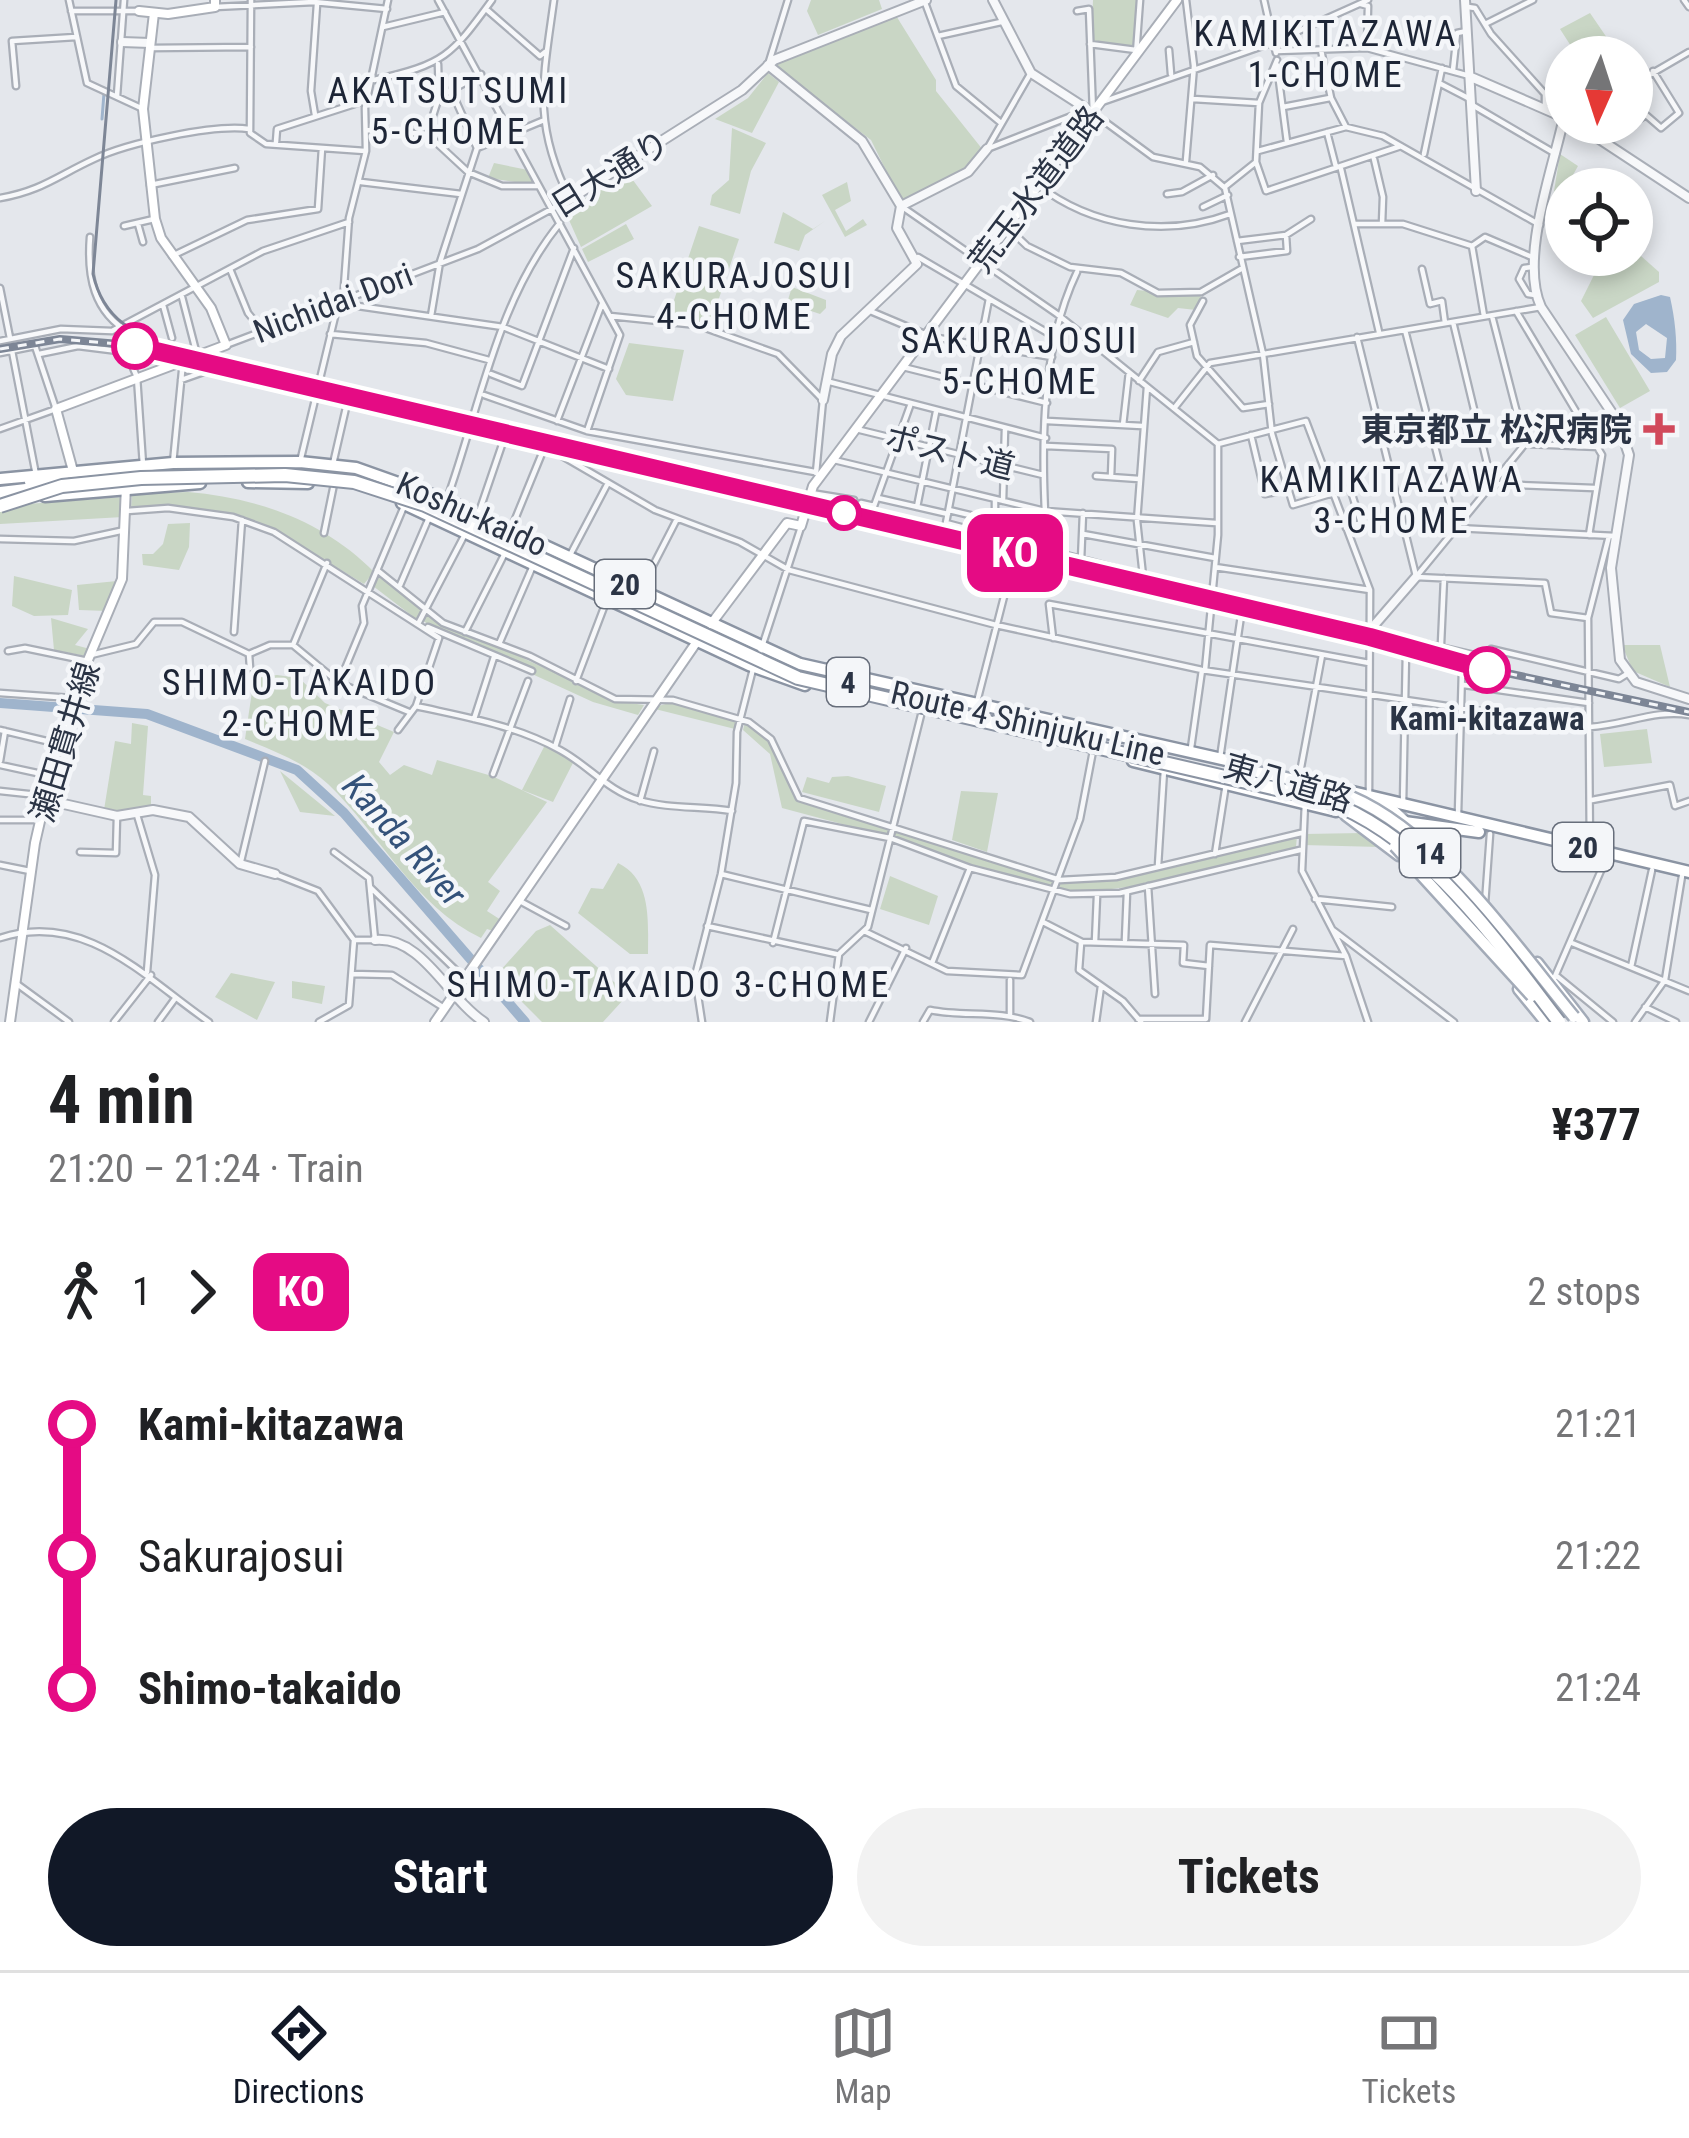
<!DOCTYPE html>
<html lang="en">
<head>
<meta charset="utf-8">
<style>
	:root { --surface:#fff; --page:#f2f2f2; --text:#202124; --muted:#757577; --line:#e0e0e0; --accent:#111827 }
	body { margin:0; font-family:"Roboto Condensed","Noto Sans JP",sans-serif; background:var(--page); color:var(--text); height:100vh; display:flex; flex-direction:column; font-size:45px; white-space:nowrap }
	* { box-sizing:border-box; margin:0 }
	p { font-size:39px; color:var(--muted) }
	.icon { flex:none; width:66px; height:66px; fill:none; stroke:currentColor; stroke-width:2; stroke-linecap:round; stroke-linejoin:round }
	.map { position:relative; height:1022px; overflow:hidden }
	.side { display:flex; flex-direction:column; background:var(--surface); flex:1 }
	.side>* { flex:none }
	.badge { padding:0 24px; border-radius:18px; font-size:42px; line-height:78px }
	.needle { width:78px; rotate:183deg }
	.fabs { position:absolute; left:1545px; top:36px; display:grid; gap:24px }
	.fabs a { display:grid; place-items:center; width:108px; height:108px; border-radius:50%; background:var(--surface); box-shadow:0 6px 18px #0003; font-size:60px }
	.map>.badge { position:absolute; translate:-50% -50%; box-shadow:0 0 0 6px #fff }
	.legs { display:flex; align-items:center; gap:18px; height:132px; padding:0 48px; font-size:39px }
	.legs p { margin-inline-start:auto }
	.headline { display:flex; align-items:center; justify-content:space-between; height:204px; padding:0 48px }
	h1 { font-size:66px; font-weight:700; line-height:90px }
	.button { display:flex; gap:24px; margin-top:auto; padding:24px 48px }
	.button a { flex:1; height:138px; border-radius:72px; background:var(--accent); color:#fff; font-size:48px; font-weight:700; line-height:138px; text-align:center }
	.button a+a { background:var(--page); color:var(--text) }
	ul { padding:0 48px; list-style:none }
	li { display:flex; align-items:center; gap:42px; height:132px; font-size:45px }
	li i { display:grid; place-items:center; width:18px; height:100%; margin:0 15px; background:currentColor }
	li i::after { content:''; width:30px; height:30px; margin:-15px; border:9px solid; border-radius:50%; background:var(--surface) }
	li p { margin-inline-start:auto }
	li:first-child i { background:linear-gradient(#0000 50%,currentColor 0) }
	li:last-child i { background:linear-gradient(currentColor 50%,#0000 0) }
	.menu { display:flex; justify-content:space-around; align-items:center; height:168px; border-top:3px solid var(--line); background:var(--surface); font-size:33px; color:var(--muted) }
	.menu a { display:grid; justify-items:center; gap:6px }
	.menu .active { color:var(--accent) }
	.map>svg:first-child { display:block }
	.green { fill:#c9d6c5 }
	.water { fill:#9fb4cc; fill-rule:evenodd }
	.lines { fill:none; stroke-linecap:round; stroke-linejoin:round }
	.stream { stroke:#9fb4cc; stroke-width:3 }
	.river { stroke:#9fb4cc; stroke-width:10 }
	.minor-casing { stroke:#a9aeb7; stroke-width:9 }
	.tertiary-casing { stroke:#a9aeb7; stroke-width:12 }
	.secondary-casing { stroke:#a9aeb7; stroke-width:12 }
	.primary-casing { stroke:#a3abb8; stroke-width:15 }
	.trunk-casing { stroke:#8b94a3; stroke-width:15 }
	.motorway-casing { stroke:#8b94a3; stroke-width:16 }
	.minor { stroke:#f7f8fa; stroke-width:4.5 }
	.tertiary { stroke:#f7f8fa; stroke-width:8 }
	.secondary { stroke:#fff; stroke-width:8 }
	.primary { stroke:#fff; stroke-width:10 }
	.trunk { stroke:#fff; stroke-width:10 }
	.motorway { stroke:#fff; stroke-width:12 }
	.tram { stroke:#7d8696; stroke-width:3 }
	.rail-casing { stroke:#7d8696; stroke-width:8 }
	.rail { stroke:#f4f6f9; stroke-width:3; stroke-dasharray:9; stroke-linecap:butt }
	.primary-bridge-casing { stroke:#a3abb8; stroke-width:15; stroke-linecap:butt }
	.motorway-bridge-casing { stroke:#8b94a3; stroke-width:16; stroke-linecap:butt }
	.primary-bridge { stroke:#fff; stroke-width:10 }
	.motorway-bridge { stroke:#fff; stroke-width:12 }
	.line-1-casing { stroke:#fff; stroke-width:27 }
	.line-1 { stroke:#e50b84; stroke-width:18 }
	.stop-1-dot { fill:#fff; stroke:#e50b84; stroke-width:6 }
	.poi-dot { fill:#d1495b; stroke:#f4f6f9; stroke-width:4.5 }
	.labels { text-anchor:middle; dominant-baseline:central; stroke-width:9; stroke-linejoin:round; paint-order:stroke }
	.shield { fill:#f4f6f9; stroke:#676e7b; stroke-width:3 }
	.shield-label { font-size:30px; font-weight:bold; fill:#2b3445 }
	.street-label { font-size:33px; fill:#2b3445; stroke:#f4f6f9 }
	.poi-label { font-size:33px; font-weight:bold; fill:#2b3445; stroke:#f4f6f9; text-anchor:end }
	.stop-label { font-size:33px; font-weight:bold; fill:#2b3445; stroke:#f4f6f9 }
	.neighbourhood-label { font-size:36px; letter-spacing:3px; fill:#1d2536; stroke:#f4f6f9 }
	.water-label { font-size:36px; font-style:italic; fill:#34527a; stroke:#f4f6f9 }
</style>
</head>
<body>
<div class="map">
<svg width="1689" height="1022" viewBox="0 0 1689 1022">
	<rect width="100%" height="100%" fill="#e4e7ec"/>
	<path class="green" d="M811,0H879L882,9L818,35L807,11Z
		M1093,0H1139L1135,48L1091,44Z
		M1590,13L1616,51L1610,57H1578L1560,29Z
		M895,14L936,80V91L983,150L966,169L902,203L871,140L771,64Z
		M768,73L779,82L752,133L715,119L748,98Z
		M732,128L766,143L751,171L740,214L710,205L712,195L729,180Z
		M1560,154L1578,166L1550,216Z
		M494,163L528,170L535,185L488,178Z
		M627,172L652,206L581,247L565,211Z
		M847,182L851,201L835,210L846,231L863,219L867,225L845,237L822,195Z
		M783,212L813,229L825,221L805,235L799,251L774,243Z
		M626,224L634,239L588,262L582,249Z
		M699,226L739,239L710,325L670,312Z
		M1632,248L1659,272V282L1593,318L1581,301L1604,255H1632Z
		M792,287L826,300V308L820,314L787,303Z
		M1137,290L1201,296L1196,310L1178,308L1168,318L1130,305Z
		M1606,317L1650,391L1620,408L1575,335Z
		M629,343L684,350L673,401L626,395L616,379Z
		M188,492C258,498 324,521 374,572L364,584C283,534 229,502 131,509L132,494Z
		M123,497V517L0,524V506Z
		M190,523L189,547L179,570L143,565L142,554H153L163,544L168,524Z
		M377,575L425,609L416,619L373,586Z
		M14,576L72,590L68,615L34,616L12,606Z
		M117,581L107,611L79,610L77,585Z
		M427,613L615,701L644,705L638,715L593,702L436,630L422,620Z
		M51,618L88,629L75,645L90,649L86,656L54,650Z
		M1622,645H1660L1670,687L1633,671Z
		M277,675L299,678L325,703L394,732L379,762L390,775L404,765L432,775L437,760L492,776L547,802L488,882L500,891L487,911L501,920L493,931L487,929L481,938C414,906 380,834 328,784C304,762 274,751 245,739L254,678Z
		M673,702L737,719L735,729L651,708Z
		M745,722L770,741L795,798L890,824L887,836L782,808L770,754L743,730Z
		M132,723L148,726L143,795L151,796V806L119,813L104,810L115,741L131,744Z
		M1647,729L1652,763L1604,767L1600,734Z
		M546,743L575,759L553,802L522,790Z
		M280,771L335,816L300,812Z
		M848,776L886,786L879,812L802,792L807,777L829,783L832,777Z
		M961,791L998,793L987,852L952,840Z
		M896,826L917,831L1060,880L1055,892L890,838Z
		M1362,833L1380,847L1303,845L1304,834Z
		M1297,836L1296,847C1217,865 1139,894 1057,892L1062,881L1102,880Z
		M618,863C652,879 648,922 648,954H630L578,913L591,888L603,889Z
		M890,876L938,896L929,925L880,909Z
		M550,925L623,990L624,999L603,1022H542L499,979V972L536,931Z
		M231,973L275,982L257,1020L215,997Z
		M292,981L325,986L322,1004L292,998Z"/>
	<path class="water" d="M1661,295L1670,297C1675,319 1677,340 1676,360L1667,372L1651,373L1631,354L1623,320L1634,304ZM1646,324L1667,338L1665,358L1651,359L1639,350L1636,332Z"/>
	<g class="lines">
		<path class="stream" d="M102,119L104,93"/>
		<path class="river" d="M0,703L147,714L297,770L344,813L525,1022"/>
		<g class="minor-casing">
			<path id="minor" d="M69,0L87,83L141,108
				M251,0L250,133L266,144L365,151
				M438,0L620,335L587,431
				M924,0L956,86L1001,123
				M1264,0L1276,53
				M1684,0L1689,7
				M1361,4L1368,6L1367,47
				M215,7L314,2L387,9
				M1468,7L1475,8L1491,34L1545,94V107
				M486,9L540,56L545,52
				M71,11H137
				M1077,11L1089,9L1093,113L1153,157L1200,167L1225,188L1263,354L1272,434L1293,505L1350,488L1361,523L1346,528
				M1485,24L1533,0
				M383,27L445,12
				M938,36L1001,22
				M1090,44L1136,50
				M150,48L251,47
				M1169,50L1171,74
				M1321,50L1331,98L1346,127
				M1276,51L1367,48L1466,75
				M1136,54L1140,0
				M768,65L788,0
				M1277,65L1287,142
				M1453,70L1457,33L1467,31
				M374,80C445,64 451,56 492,0
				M1441,84L1468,98
				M1632,85L1689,52
				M16,86L12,41L76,37
				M117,96L124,0
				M439,97L481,74
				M1193,99L1259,103
				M1105,101L1274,42L1368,0
				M1474,106L1556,154
				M1283,107L1330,98
				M315,115L311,91L317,4
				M366,130L427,134L468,172L502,186H538
				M1327,132L1336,167
				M427,134L439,97L438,64
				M276,142L277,129L367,100
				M1603,142L1646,115L1661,128L1679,113L1653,71
				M477,148L542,121
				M987,149L1087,110
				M987,149L1029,76
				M1258,151L1346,127L1383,136L1540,225
				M1424,154L1442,68
				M1374,159L1383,197L1382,224
				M1186,161L1194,66L1186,0
				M1256,162L1266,191L1401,146
				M1341,169L1379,332
				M361,182L461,194
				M150,185L235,168
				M1038,185C1092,227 1166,238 1230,214
				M1226,186L1256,162L1259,103L1277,60
				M1167,194L1182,192L1213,175
				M0,198C41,191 57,176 94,159C127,143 214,124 249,129
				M901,206L1057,314L1218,444V535L1205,670
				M1203,207L1228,195
				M138,224L143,242
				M1356,224H1403L1472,246L1485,237L1532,257
				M124,226L154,219
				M1007,227L1027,246L1070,267L1121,273L1158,293L1201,292L1241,269
				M90,237C87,276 93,312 130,333
				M1237,241L1286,235L1311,219
				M1472,246L1484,316
				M172,256L247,220L318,209L322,148
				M918,257L1053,336
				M1239,257L1287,251L1286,235
				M1532,267L1524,268L1519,279L1528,294L1535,295
				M230,269L248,313L262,330
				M1422,269L1430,304L1442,301L1445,323
				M0,288L10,338
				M182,297L197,355
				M989,299L946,523L1213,594
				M343,300L349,218L366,151L365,108L388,0
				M1203,301L1190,325L1197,356L1243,408L1269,404
				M337,303L503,327L609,369
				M163,305L172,338
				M868,310L932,337L1052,357
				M1516,311L1602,455L1589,535
				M431,316L440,262L477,148L451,90
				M610,316L697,325L778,354L823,400L816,473
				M1492,316L1525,444
				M1453,322L1492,484L1594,488
				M1405,330L1456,528L1615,536
				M330,334L426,343L489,360
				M1357,337L1416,576
				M0,341L61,329L112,331L263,251L349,222
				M226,345L478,249L570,199C532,123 543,81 554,0
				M12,351L36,475
				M0,353L35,346L56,409L0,429
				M39,354L78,346L126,352L137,377L143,465
				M903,367L1047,403
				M491,374L522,386L574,248
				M181,380L215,368L545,446L655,510L740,542L789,570L996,625L1202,670L1590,727C1624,725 1657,709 1689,715
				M826,381L1046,438
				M1139,381L1158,352L1194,342
				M484,395L587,431L815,472
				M1176,406L1210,363L1541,307
				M557,421L602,304
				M1047,421L1142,426
				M1123,425L1129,372
				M856,429L1043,475
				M1251,435L1265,494L1286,490
				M1383,438L1430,427
				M1218,444L1306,421L1370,590L1369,791
				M1526,444L1599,447
				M1046,446L1112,449L1111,477
				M834,460L1045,511L1216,523
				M300,462L338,304
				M173,463L183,361
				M333,464L348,399
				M1096,476L1139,479
				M811,493L854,500
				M878,498L948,514
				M447,499C480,407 497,300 560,223
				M1003,501L1005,429
				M861,503L874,506L910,406
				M917,507L936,412
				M949,510L995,521
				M127,511L168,508L233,517L274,532L439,638L416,706L398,730
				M478,515L505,436
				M511,529L545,446
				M324,533L334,484
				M1083,534L1215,558
				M995,536V499
				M0,539L74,541L125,530
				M1047,553C1042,461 1037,356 1077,272
				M569,557L608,483
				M1081,560L1083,513
				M1215,567L1370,590
				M377,570L443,623L530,656L615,699L673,700L749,722L771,739L799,798L1060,880L1116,877L1301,833
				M1143,576L1137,521L1147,387
				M1416,577L1545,583L1551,613L1588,618
				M1416,577L1525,444
				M400,585L428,520
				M641,589L677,519
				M419,622L464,536
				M1331,622L1491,659V649L1619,679L1627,674
				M428,627L532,671
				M234,632L242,520
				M465,632L506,551
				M1053,638L1049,604L1369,663
				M499,644L532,568
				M1441,644L1444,578
				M293,645L327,563
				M8,651L25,648L88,661
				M249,654L250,668
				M91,655L136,644L154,622H182L249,654L270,645H293L339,683L409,712
				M758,659L801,527
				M576,681L606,602
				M339,683L364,623L362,606L405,504
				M1464,685L1589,703
				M0,693L72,698
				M977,702L1008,581
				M416,706C465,717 515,725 560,750C588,765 608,791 639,800C667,809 702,806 732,811
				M474,719L494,657
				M0,730L59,744
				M555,747L570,699
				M1191,748L1202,670
				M1220,758L1242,609
				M0,761L5,731
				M0,765L51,776
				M493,774L528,681
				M1299,778L1322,655
				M0,791L47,796
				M1592,800L1670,785L1675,806L1689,801
				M640,801L654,751
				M1305,803L1302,871L1346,956L1368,1022
				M1403,804L1406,652L1462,670L1458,814
				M137,815L155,875L147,972
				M0,820H41
				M80,852L116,853L117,816
				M334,852L369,878L375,940H354
				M1215,854L1226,784
				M1590,855L1588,618L1609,536
				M241,861L265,761
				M0,865L30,871
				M1158,866L1164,770
				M275,874L318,891L354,940L349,1005L319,1022
				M721,874L871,910
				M1148,886L1155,994
				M370,887L464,978
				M1315,899L1392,907
				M518,900L566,926
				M1485,904L1490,834
				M1043,922L1082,942L1184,945L1183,963L1209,966
				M707,926L836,954
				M1333,930L1454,1022
				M864,931L947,971L1022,975L1080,819L1093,751
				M0,938C86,910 146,979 209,1022
				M1125,940L1127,892
				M1095,942L1097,896
				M773,943L804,821L890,838L970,868L1070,894L1120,893L1300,850
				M1081,943L1079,970L1123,1001L1141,1022
				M1572,943L1689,991
				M932,963L970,868
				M1631,967L1652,870
				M352,974L392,975L444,1008
				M1558,977L1613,1022
				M1553,981L1606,859
				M17,984L69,1022
				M1645,1007L1676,1022
				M1010,1015V980
				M1138,1019H1206L1210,945L1346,956
				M114,1022L151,975
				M158,1022L174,1000
				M702,1022L695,976L721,874L736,783L737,732L753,669
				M830,1022L839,954L868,927L922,711
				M869,1022L906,948
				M923,1022L930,1010C963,1017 999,1010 1030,1022
				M1096,1022L1101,986
				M1245,1022L1293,929
				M1635,1022L1665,980L1682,876"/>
		</g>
		<g class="tertiary-casing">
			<path id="tertiary" d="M993,0L1031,73L1093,113
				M1465,0L1476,191
				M122,42L150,43
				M768,65L862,141L901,206
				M1471,77L1563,117
				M1564,117C1553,169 1519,259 1541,307L1618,422L1629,455L1611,568L1620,660L1636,682L1689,699
				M1575,123L1689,198
				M570,199L742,90L774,60L926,0
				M901,206L968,172L987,149
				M823,400L832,354L841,336L917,264L897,228L901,206
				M1370,630L1416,577
				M46,800L117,816L153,810L189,817L240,864L275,874
				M375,940C423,936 447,998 484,1022"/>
		</g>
		<g class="secondary-casing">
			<path id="secondary" d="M139,11L168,14L215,7V0
				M73,471L56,409L226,345L211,308L161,238L155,219L143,109L154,13
				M711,624L787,523L801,526L813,486L1177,0
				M10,1022L35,843L55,756L72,698L122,579L126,486
				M435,1022L698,640"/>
		</g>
		<g class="primary-casing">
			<path id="primary" d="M1384,802L1440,855
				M1346,815L1399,855
				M1537,963L1583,1022
				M1519,989L1546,1022"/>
		</g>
		<g class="trunk-casing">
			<path id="trunk" d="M0,479L173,463L300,462L356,468L446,500L800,664L1244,764
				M248,482L308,483
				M45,496L200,483
				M402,503L749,665L805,685
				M1133,761L1336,811
				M1344,790L1689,872
				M1360,816L1479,832"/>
		</g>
		<g class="motorway-casing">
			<path id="motorway" d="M31,482L62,479
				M0,493L43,488"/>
		</g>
		<use href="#minor" class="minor"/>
		<use href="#tertiary" class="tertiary"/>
		<use href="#secondary" class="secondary"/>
		<use href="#primary" class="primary"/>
		<use href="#trunk" class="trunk"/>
		<use href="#motorway" class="motorway"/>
		<path class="tram" d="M116,0L93,274C103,319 135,336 176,347"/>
		<g class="rail-casing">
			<path id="rail" d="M0,349L60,339L131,345L1370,637L1455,662L1689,712"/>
		</g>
		<use href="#rail" class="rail"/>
		<g class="primary-bridge-casing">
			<path id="primary-bridge" d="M1234,767C1273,776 1314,782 1351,797C1438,834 1514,944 1574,1017
				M1395,846L1532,996"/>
		</g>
		<g class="motorway-bridge-casing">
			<path id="motorway-bridge" d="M0,506L62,486L141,478L285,475L354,482L425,505L798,678L1324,800C1425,836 1496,940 1559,1022"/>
		</g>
		<use href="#primary-bridge" class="primary-bridge"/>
		<use href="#motorway-bridge" class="motorway-bridge"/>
	</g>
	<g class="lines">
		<g class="line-1-casing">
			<path id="line-1" d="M135,346L1370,637L1487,670"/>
		</g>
		<use href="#line-1" class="line-1"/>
	</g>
	<g class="stop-1-dot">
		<circle cx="135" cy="346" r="21"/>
		<circle cx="844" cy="513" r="15"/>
		<circle cx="1487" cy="670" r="21"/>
	</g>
	<path class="poi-dot" d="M1653 411h12v12h12v12h-12v12h-12v-12h-12v-12h12z"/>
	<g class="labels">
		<g class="shield">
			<rect x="595" y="560" width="60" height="48" rx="9"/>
			<rect x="827" y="658" width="42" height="48" rx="9"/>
			<rect x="1553" y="823" width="60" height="48" rx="9"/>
			<rect x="1400" y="829" width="60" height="48" rx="9"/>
		</g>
		<g class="shield-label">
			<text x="625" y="584">20</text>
			<text x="848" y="682">4</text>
			<text x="1583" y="847">20</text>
			<text x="1430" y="853">14</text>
		</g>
		<g class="street-label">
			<text transform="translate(610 174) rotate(-32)">日大通り</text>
			<text transform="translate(1036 189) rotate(-53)">荒玉水道道路</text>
			<text transform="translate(333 303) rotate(-21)">Nichidai Dori</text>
			<text transform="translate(950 452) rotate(14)">ポスト道</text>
			<text transform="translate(472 514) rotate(24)">Koshu-kaido</text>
			<text transform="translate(1028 723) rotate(13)">Route 4 Shinjuku Line</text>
			<text transform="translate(65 742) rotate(-73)">瀬田貫井線</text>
			<text transform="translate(1288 783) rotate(16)">東八道路</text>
		</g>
		<g class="poi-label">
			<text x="1632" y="429">東京都立 松沢病院</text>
		</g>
		<g class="stop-label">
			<text x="1487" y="718">Kami-kitazawa</text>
		</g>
		<g class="neighbourhood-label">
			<text x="1326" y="34">KAMIKITAZAWA<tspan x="1326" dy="41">1-CHOME</tspan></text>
			<text x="449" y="91">AKATSUTSUMI<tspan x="449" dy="41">5-CHOME</tspan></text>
			<text x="735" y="276">SAKURAJOSUI<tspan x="735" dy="41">4-CHOME</tspan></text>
			<text x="1020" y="341">SAKURAJOSUI<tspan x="1020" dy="41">5-CHOME</tspan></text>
			<text x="1392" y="480">KAMIKITAZAWA<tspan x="1392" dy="41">3-CHOME</tspan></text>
			<text x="300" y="683">SHIMO-TAKAIDO<tspan x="300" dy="41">2-CHOME</tspan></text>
			<text x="669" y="985">SHIMO-TAKAIDO 3-CHOME</text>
		</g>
		<g class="water-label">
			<text transform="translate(404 840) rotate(48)">Kanda River</text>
		</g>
	</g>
</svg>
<div class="fabs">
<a><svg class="needle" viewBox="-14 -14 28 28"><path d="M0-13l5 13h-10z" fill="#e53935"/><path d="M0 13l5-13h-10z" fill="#757577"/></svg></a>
<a><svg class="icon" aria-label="locate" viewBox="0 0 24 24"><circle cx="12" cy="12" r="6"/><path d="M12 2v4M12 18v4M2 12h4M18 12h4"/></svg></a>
</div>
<b class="badge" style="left:1015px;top:553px;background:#e50b84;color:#fff">KO</b>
</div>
<section class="side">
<div class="headline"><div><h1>4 min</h1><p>21:20 – 21:24 · Train</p></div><b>¥377</b></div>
<div class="legs"><svg class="icon" aria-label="walk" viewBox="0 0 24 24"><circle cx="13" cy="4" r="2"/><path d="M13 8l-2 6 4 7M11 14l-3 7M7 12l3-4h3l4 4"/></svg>1<svg class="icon" aria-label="forward" viewBox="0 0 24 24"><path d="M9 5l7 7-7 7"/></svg><b class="badge" style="background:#e50b84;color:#fff">KO</b><p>2 stops</p></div>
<ul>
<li><i style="color:#e50b84"></i><b>Kami-kitazawa</b><p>21:21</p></li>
<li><i style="color:#e50b84"></i><span>Sakurajosui</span><p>21:22</p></li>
<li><i style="color:#e50b84"></i><b>Shimo-takaido</b><p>21:24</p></li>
</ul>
<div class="button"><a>Start</a><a>Tickets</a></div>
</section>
<nav class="menu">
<a class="active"><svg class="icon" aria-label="directions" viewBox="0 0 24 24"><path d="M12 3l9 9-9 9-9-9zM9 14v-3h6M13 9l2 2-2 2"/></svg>Directions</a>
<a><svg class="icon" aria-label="map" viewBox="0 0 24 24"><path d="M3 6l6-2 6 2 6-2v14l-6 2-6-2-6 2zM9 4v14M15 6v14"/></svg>Map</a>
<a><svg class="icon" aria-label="tickets" viewBox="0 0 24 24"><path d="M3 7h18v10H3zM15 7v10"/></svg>Tickets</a>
</nav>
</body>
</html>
